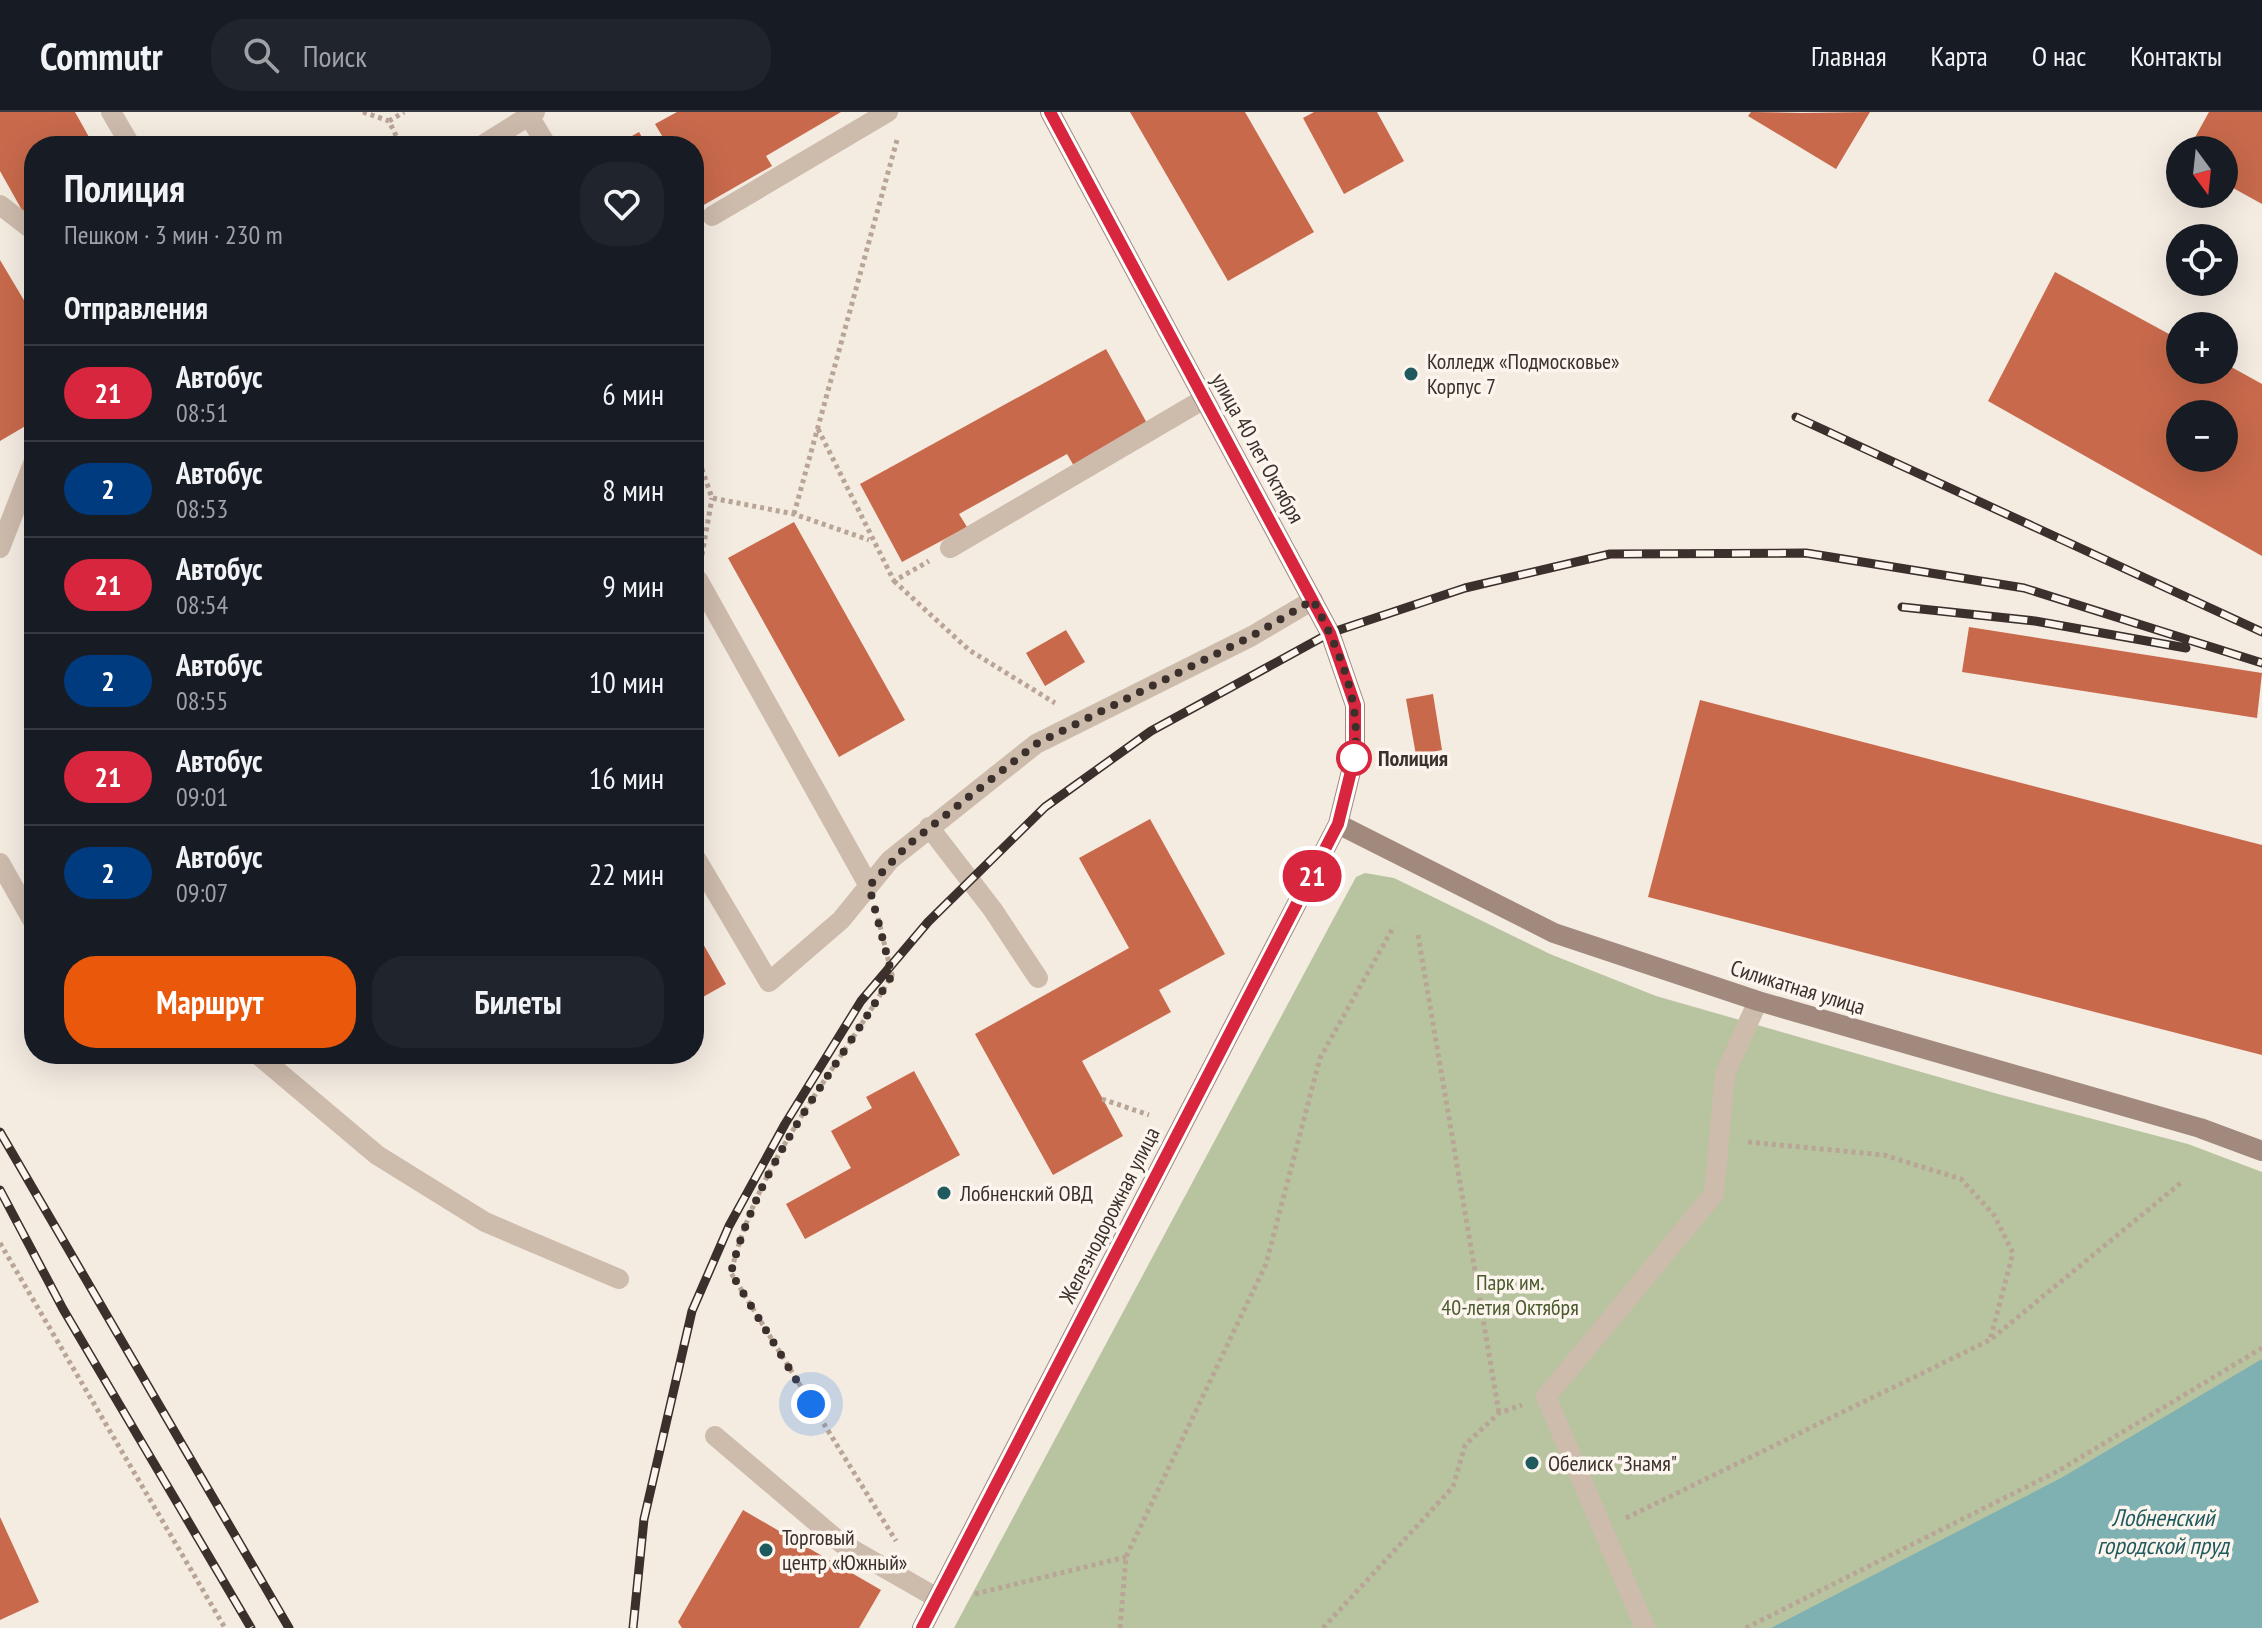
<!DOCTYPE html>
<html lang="ru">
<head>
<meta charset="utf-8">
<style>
	:root { --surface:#171b24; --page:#20242c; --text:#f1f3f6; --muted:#9ea1a6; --line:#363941; --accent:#ea580c }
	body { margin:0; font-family:"PT Sans Narrow",sans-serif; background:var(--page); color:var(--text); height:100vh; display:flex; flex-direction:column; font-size:30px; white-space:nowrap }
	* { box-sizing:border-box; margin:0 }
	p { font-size:26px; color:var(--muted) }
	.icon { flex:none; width:44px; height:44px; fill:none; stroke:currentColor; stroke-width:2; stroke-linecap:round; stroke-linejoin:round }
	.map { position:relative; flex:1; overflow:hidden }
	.side { position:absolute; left:24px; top:24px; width:680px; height:928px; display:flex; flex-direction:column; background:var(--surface); border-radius:32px; box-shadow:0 8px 32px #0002 }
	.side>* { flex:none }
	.badge { padding:0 16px; border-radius:26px; font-size:28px; line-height:52px }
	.needle { width:52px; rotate:165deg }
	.fabs { position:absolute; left:2166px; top:24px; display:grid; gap:16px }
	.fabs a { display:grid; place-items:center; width:72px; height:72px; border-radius:50%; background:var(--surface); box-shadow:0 8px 32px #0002; font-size:40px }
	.you { position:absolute; width:40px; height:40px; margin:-20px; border:6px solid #fff; border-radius:50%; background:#1a73e8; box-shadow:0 0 0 12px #1a73e833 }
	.map>.badge { position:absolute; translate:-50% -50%; box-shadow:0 0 0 4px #fff }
	h2 { padding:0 40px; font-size:30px; line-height:72px }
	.round { display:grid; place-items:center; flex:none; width:84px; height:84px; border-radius:32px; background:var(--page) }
	.headline { display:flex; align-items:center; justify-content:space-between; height:136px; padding:0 40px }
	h1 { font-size:38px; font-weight:700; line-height:60px }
	.action { display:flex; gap:16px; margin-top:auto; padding:16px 40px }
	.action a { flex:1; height:92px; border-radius:32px; background:var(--accent); color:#fff; font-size:32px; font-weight:700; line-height:92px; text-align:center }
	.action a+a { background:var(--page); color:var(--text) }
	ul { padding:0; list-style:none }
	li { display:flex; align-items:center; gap:24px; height:96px; padding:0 40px; border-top:2px solid var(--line) }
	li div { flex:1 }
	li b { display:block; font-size:30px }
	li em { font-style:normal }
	li .badge { min-width:88px; font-weight:700; text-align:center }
	header { display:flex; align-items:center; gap:48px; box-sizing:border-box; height:112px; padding:0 40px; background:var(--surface); border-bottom:2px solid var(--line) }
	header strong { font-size:38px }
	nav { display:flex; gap:44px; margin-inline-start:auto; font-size:28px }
	.search { width:560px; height:72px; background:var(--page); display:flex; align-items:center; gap:20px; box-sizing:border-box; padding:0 28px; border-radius:32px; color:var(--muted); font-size:30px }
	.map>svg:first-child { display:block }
	.green { fill:#b8c4a0 }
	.water { fill:#7fb0b2 }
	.building { fill:#c8694b; fill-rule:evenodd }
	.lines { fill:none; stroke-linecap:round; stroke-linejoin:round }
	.path { stroke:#b9a596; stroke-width:5; stroke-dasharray:4 4; stroke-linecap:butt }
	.lane { stroke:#cdbbac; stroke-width:20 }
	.street { stroke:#cdbbac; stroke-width:20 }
	.secondary { stroke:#a18a7d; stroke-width:20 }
	.rail-casing { stroke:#3b302b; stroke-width:9 }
	.rail { stroke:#fbf5ee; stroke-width:6; stroke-dasharray:18; stroke-linecap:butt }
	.line-casing { stroke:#fff; stroke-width:18 }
	.line { stroke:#d7263d; stroke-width:12 }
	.walk { stroke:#3b302b; stroke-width:8; stroke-dasharray:0 14.4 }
	.poi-dot { fill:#1f5a5e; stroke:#fbf5ee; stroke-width:3 }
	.stop-dot { fill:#fff; stroke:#d7263d; stroke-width:4 }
	.labels { text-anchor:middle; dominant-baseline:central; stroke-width:7; stroke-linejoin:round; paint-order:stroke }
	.poi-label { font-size:22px; fill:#3b302b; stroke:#fbf5ee; text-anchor:start }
	.street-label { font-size:22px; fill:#3b302b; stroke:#fbf5ee }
	.stop-label { font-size:22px; font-weight:bold; fill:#3b302b; stroke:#fbf5ee; text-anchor:start }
	.park-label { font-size:22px; fill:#4a5a2e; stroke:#fbf5ee }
	.water-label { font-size:24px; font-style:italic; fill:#1f5a5e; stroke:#fbf5ee }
</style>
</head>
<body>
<header>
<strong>Commutr</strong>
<div class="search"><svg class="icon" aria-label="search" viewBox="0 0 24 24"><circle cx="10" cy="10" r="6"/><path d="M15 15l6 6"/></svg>Поиск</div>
<nav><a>Главная</a><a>Карта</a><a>О нас</a><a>Контакты</a></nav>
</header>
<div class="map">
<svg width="2262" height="1516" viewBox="0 0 2262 1516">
	<rect width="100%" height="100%" fill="#f4ebe1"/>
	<path class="green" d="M1365,761L1394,766L1550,842L1656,884L1998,982L2188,1032L2262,1060V1516H954L1336,802L1356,765Z"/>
	<path class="water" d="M2262,1247V1516H1771L2061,1366Z"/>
	<path class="building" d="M0,0H75L94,34H34V94L23,100L0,59Z
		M677,0H841L766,44L772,54L702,94L694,80V34H668L655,12Z
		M1130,0H1245L1314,120L1228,169Z
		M1314,0H1377L1404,49L1344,82L1303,6Z
		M1751,0L1802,1L1870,0L1836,57L1748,4Z
		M2209,0H2262V92L2224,71V38H2188Z
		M639,20L647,34H614Z
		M0,148L34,205V309L0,329Z
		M2055,160L2180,228V258H2224V251L2262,272V444L1988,289ZM2180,302H2224V346H2180Z
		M1106,237L1148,313L1074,354L1067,342L959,402L967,415L902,450L860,372Z
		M794,410L905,608L839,645L728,446Z
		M1969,515L2262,561L2257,606L1962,560Z
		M1066,518L1085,550L1045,574L1026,541Z
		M1433,582L1442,638L1416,643L1406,587Z
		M1700,588L2262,733V943L1648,785Z
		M1150,707L1225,842L1159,878L1171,900L1082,949L1123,1024L1053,1063L975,922L1129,836L1079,746Z
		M694,816L726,872L694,890Z
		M914,959L960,1043L805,1127L786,1092L851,1056L831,1019L872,996L866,985Z
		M743,1398L881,1478L859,1516H682L678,1510Z
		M0,1405L39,1490L0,1508Z"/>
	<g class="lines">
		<path class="path" d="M363,0L389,9L401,34
			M389,9L404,0
			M818,317L894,469L929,449
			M694,334L712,386L794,402L869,428
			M794,402L897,28
			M702,443L712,386
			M894,469L969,538L1055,591
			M878,806L892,863C835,961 757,1049 731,1161L896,1429
			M1418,823L1499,1301
			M1102,987L1149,1003
			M1748,1030L1884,1043L1961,1067L1994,1103L2013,1141L1990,1228
			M0,1131L225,1516
			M1626,1406L1990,1228L2183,1069
			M975,1482L1126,1445
			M1120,1516L1126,1445L1266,1152L1320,946L1394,814
			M1323,1516L1453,1375L1465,1333L1499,1301L1522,1293
			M1746,1516L2058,1359L2262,1236"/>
		<path class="lane" d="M111,0L131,34
			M529,4L547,34
			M0,93L34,119
			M712,104L888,0
			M0,436L34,349
			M950,436L1204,287
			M694,468H698L869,774
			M929,715L993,798L1038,866
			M694,743L769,870L841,808L890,748L1036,632L1252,524L1313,488
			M0,751L34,811
			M257,942L377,1043L485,1110L619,1167
			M715,1324L841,1431L937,1486
			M1645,1516L1546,1285L1714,1082L1725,962L1758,889"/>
		<path class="street" d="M481,34L535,0
			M34,349V348"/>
		<path class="secondary" d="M1338,712L1554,821L1758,889L2200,1016L2262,1039
			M922,1516L1338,712L1355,643V593L1330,521L1050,0"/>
		<g class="rail-casing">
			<path id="rail" d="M1796,305L2262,520
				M1902,495L2035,509L2186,536
				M0,1020L289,1516
				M0,1078L63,1197L251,1516
				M633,1516L644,1407L692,1199L729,1114L785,1012L861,889L928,810L1045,695L1151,619L1330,521L1465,476L1610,442L1806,441L2024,476L2262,551"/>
		</g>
		<use href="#rail" class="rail"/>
	</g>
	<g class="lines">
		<g class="line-casing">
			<path id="line" d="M922,1516L1338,712L1355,643V593L1330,521L1050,0"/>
		</g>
		<use href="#line" class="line"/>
		<path class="walk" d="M811,1292L731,1161C758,1049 835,961 892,863L869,774L909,732L1036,632L1252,524L1313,488C1338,536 1363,590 1354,646"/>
	</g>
	<g class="poi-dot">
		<circle cx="1411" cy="262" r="8"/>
		<circle cx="944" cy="1081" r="8"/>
		<circle cx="1532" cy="1351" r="8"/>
		<circle cx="766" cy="1438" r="8"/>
	</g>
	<circle class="stop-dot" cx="1354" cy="646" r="16"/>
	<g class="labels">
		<g class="poi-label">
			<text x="1427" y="249">Колледж «Подмосковье»<tspan x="1427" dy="25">Корпус 7</tspan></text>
			<text x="960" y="1081">Лобненский ОВД</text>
			<text x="1548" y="1351">Обелиск "Знамя"</text>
			<text x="782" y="1425">Торговый<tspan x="782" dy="25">центр «Южный»</tspan></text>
		</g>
		<g class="street-label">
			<text transform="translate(1258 336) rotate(61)">улица 40 лет Октября</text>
			<text transform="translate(1798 875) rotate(17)">Силикатная улица</text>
			<text transform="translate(1109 1103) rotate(-63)">Железнодорожная улица</text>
		</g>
		<g class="stop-label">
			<text x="1378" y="646">Полиция</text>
		</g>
		<g class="park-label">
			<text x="1510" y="1170">Парк им.<tspan x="1510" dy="25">40-летия Октября</tspan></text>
		</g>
		<g class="water-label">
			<text x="2163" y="1405">Лобненский<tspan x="2163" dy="28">городской пруд</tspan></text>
		</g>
	</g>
</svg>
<div class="fabs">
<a><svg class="needle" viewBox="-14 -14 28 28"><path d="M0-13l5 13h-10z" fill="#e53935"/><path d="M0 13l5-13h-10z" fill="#9ea1a6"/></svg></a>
<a><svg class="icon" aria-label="locate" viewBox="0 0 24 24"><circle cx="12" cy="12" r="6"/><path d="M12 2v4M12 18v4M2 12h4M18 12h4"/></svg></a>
<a>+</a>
<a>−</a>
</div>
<div class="you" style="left:811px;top:1292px"></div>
<b class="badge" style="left:1312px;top:764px;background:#d7263d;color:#fff">21</b>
<section class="side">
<div class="headline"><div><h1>Полиция</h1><p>Пешком · 3 мин · 230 m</p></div><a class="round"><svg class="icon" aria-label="heart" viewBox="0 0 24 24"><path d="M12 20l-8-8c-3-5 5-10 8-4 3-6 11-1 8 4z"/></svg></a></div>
<h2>Отправления</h2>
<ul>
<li><span class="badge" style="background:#d7263d;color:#fff">21</span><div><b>Автобус</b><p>08:51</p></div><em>6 мин</em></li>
<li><span class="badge" style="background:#003b80;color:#fff">2</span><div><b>Автобус</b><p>08:53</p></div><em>8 мин</em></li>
<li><span class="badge" style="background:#d7263d;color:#fff">21</span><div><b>Автобус</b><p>08:54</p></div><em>9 мин</em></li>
<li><span class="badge" style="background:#003b80;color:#fff">2</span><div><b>Автобус</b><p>08:55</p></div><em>10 мин</em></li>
<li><span class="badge" style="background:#d7263d;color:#fff">21</span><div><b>Автобус</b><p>09:01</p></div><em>16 мин</em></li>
<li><span class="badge" style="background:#003b80;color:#fff">2</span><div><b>Автобус</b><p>09:07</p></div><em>22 мин</em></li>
</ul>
<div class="action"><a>Маршрут</a><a>Билеты</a></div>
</section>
</div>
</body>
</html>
